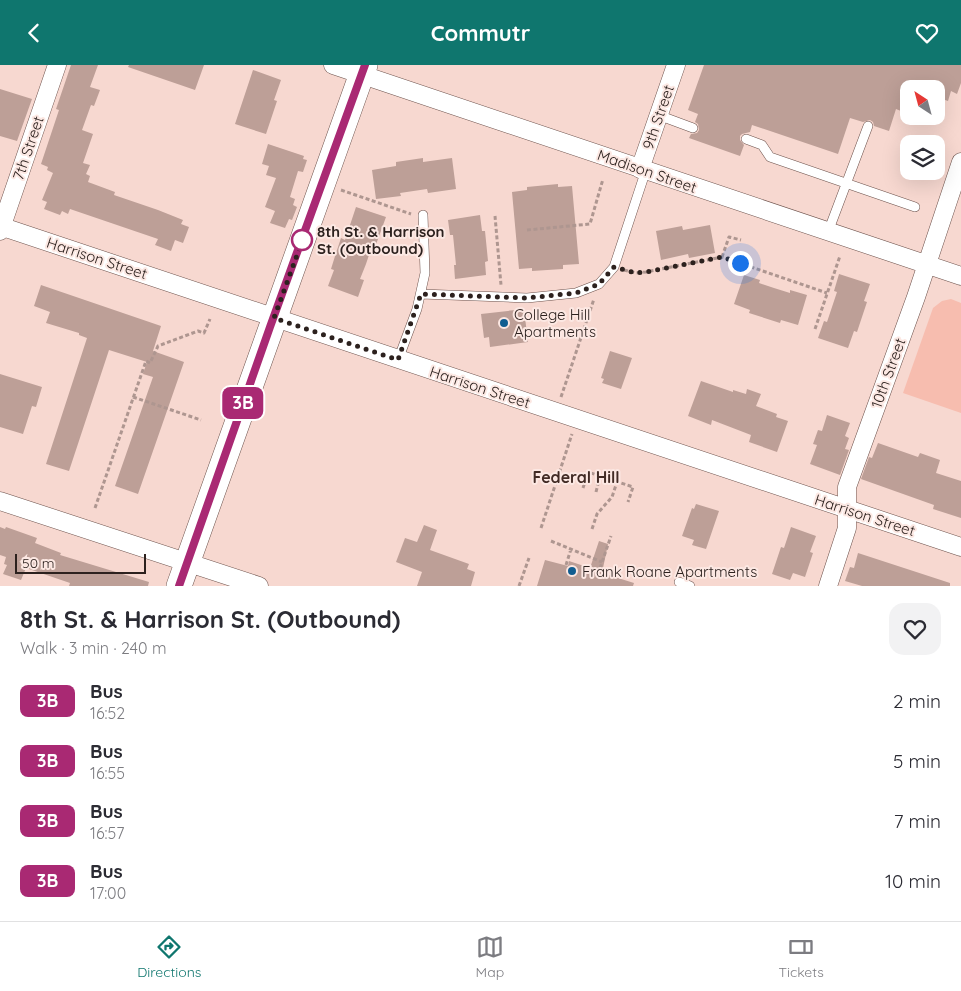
<!DOCTYPE html>
<html lang="en">
<head>
<meta charset="utf-8">
<style>
	:root { --surface:#fff; --page:#f2f2f3; --text:#2b2b33; --muted:#7c7c81; --line:#e1e1e2; --accent:#0f766e }
	body { margin:0; font-family:Quicksand,sans-serif; background:var(--page); color:var(--text); height:100vh; display:flex; flex-direction:column; font-size:19px; white-space:nowrap }
	* { box-sizing:border-box; margin:0 }
	p { font-size:16px; color:var(--muted) }
	.icon { flex:none; width:28px; height:28px; fill:none; stroke:currentColor; stroke-width:2; stroke-linecap:round; stroke-linejoin:round }
	.map { position:relative; height:521px; overflow:hidden }
	.drawer { display:flex; flex-direction:column; background:var(--surface); flex:1 }
	.drawer>* { flex:none }
	.badge { padding:0 10px; border-radius:8px; font-size:18px; line-height:32px }
	.needle { width:32px; rotate:324deg }
	.tools { position:absolute; left:900px; top:15px; display:grid; gap:10px }
	.tools a { display:grid; place-items:center; width:45px; height:45px; border-radius:10px; background:var(--surface); box-shadow:0 5px 20px #0002; font-size:25px }
	.scale { position:absolute; left:15px; bottom:12px; width:131px; box-sizing:border-box; padding-left:5px; border:2px solid #2c211e; border-top:0; font-size:14px; line-height:18px; white-space:nowrap; color:#2c211e; -webkit-text-stroke:4px #fce8e3; paint-order:stroke }
	.you { position:absolute; width:25px; height:25px; margin:-12px; border:4px solid #fff; border-radius:50%; background:#1a73e8; box-shadow:0 0 0 8px #1a73e833 }
	.map>.badge { position:absolute; translate:-50% -50%; box-shadow:0 0 0 2px #fff }
	.round { display:grid; place-items:center; flex:none; width:52px; height:52px; border-radius:15px; background:var(--page) }
	.overview { display:flex; align-items:center; justify-content:space-between; height:85px; padding:0 20px }
	h1 { font-size:24px; font-weight:700; line-height:38px }
	ul { padding:0; list-style:none }
	li { display:flex; align-items:center; gap:15px; height:60px; padding:0 20px }
	li div { flex:1 }
	li b { display:block; font-size:19px }
	li em { font-style:normal }
	li .badge { min-width:55px; font-weight:700; text-align:center }
	header { display:flex; justify-content:space-between; align-items:center; height:65px; padding:0 20px; background:var(--accent); color:#fff; font-size:22px; font-weight:700 }
	.dock { display:flex; justify-content:space-around; align-items:center; height:70px; border-top:1px solid var(--line); background:var(--surface); font-size:14px; color:var(--muted) }
	.dock a { display:grid; justify-items:center; gap:2px }
	.dock .on { color:var(--accent) }
	.map>svg:first-child { display:block }
	.green { fill:#f7bdaf }
	.building { fill:#bd9f97 }
	.lines { fill:none; stroke-linecap:round; stroke-linejoin:round }
	.lane-casing { stroke:#6d524c; stroke-width:10 }
	.street-casing { stroke:#6d524c; stroke-width:19 }
	.secondary-casing { stroke:#6d524c; stroke-width:26 }
	.path { stroke:#ae9690; stroke-width:3; stroke-dasharray:4 2.5; stroke-linecap:butt }
	.lane { stroke:#fff; stroke-width:9 }
	.street { stroke:#fff; stroke-width:18 }
	.secondary { stroke:#fff; stroke-width:25 }
	.line-casing { stroke:#fff; stroke-width:11 }
	.line { stroke:#a92973; stroke-width:8 }
	.walk { stroke:#2c211e; stroke-width:5; stroke-dasharray:0 9 }
	.stop-dot { fill:#fff; stroke:#a92973; stroke-width:2.5 }
	.poi-dot { fill:#105d90; stroke:#fce8e3; stroke-width:2 }
	.labels { text-anchor:middle; dominant-baseline:central; stroke-width:4; stroke-linejoin:round; paint-order:stroke }
	.street-label { font-size:15px; fill:#2c211e; stroke:#fce8e3 }
	.stop-label { font-size:15px; font-weight:bold; fill:#2c211e; stroke:#fce8e3; text-anchor:start }
	.poi-label { font-size:15px; fill:#2c211e; stroke:#fce8e3; text-anchor:start }
	.neighbourhood-label { font-size:16px; font-weight:bold; fill:#422b25; stroke:#fce8e3 }
</style>
</head>
<body>
<header><svg class="icon" aria-label="back" viewBox="0 0 24 24"><path d="M15 5l-7 7 7 7"/></svg>Commutr<svg class="icon" aria-label="heart" viewBox="0 0 24 24"><path d="M12 20l-8-8c-3-5 5-10 8-4 3-6 11-1 8 4z"/></svg></header>
<div class="map">
<svg width="961" height="521" viewBox="0 0 961 521">
	<rect width="100%" height="100%" fill="#f7d8d0"/>
	<path class="green" d="M951,234L961,238V348L903,328L933,243L942,236Z"/>
	<path class="building" d="M71,0H98L90,22L100,25L94,41L91,40L82,65L93,69L83,98L90,100L86,109L90,111L88,117L115,127L114,130L158,145L183,155L181,159L189,162L183,178L175,175L171,186L155,180L158,174L70,144L68,149L62,146L60,150L44,144L47,137L42,135L53,108L47,105L48,102L41,99L59,45L56,44Z
		M129,0H204L195,25L128,2Z
		M704,0H961V18L957,29L951,26L948,36L936,32V24H908L901,46L896,44L889,66L874,61L873,57L870,55L863,57L850,53L838,89L752,60L750,67L742,69L740,71V75L744,80L740,91L689,73L691,69L697,68L699,65L698,59L695,57L698,49L688,45Z
		M253,5L281,15L274,35L277,36L266,69L235,59Z
		M0,24L32,34L17,76L0,71Z
		M268,79L304,91L303,94L307,95L303,107L298,106L290,132L295,134L293,140L297,142L292,155L289,154L285,163L270,158L275,146L265,142L276,113L266,110L269,101L262,99Z
		M423,93V97L452,93L456,124L428,128L427,124L400,128L401,131L376,134L372,105L396,101V97Z
		M558,119V122L572,121L579,199L563,200V204L532,206V203L519,204L512,127L527,125V122Z
		M356,142L386,152L374,185L371,184L366,199L360,214L364,215L358,232L328,221L334,205L331,204L336,188L341,173L345,175Z
		M480,150L482,166H485L488,196L485,197L486,210L455,214L454,200H456L453,170H450L448,155Z
		M710,160L715,188L689,193L688,189L661,195L656,166L682,161L683,165Z
		M839,209L870,219L864,236L867,237L857,267L854,266L848,283L818,273L824,256L827,257L837,227L834,226Z
		M744,210L760,215L759,218L774,223L790,228V225L807,230L798,260L781,255L780,258L749,248L750,245L734,239Z
		M41,220L161,261L153,286L184,297L138,429L115,421L153,312L143,309L147,297L109,285L69,406L46,399L87,273L79,270V268L46,258L50,247L34,241Z
		M524,244L528,277L490,282L489,272L484,273L481,249Z
		M610,286L632,293L621,324L602,318L604,314L601,313Z
		M0,309L42,322L36,342L32,341L23,369L0,362Z
		M701,316L733,327V325L746,329L747,324L761,329L756,341L777,349L776,352L788,356L777,387L749,377L751,370L712,355L711,360L688,351Z
		M827,350L850,358L845,371L849,373L845,384L849,385L840,410L810,399L817,380L813,379L818,365L822,366Z
		M878,378L918,392L920,388L940,395L936,408L961,416V453L933,444L934,440L861,414L869,392L872,393Z
		M696,439L719,446L706,484L692,480L694,475L682,471L692,443L694,444Z
		M424,460L437,465L430,485L469,499L467,504L475,507L471,521H417L422,507L396,497L405,473L417,477Z
		M0,462L5,464L6,462L37,473L35,478L61,488L60,490L149,517L148,521H69L70,518L26,503L21,515L3,509L7,500L4,499L6,492L0,490Z
		M791,462L816,471L810,487L813,488L805,512L793,508L790,515L772,509L781,482L784,483Z
		M599,476L608,479L602,508L634,518L633,521H537L545,495L568,501L569,496L590,503Z
		M858,488L950,518V521H862L845,516L850,502L854,503Z"/>
	<g class="lines">
		<g class="lane-casing">
			<path id="lane" d="M658,50L693,63
				M746,74L762,80L770,92L915,142
				M828,167L868,61
				M421,229L527,233L576,228L599,219L614,202L646,105
				M398,295L417,244L425,208L423,150
				M679,517L690,521"/>
		</g>
		<g class="street-casing">
			<path id="street" d="M333,0L961,211
				M640,104L676,0
				M0,161L961,482
				M0,166L57,0
				M0,436L259,521
				M828,521L847,463V422L916,232L961,97"/>
		</g>
		<g class="secondary-casing">
			<path id="secondary" d="M179,521L365,0"/>
		</g>
		<path class="path" d="M341,125L411,149
			M495,151L501,220
			M527,165L590,159L603,114
			M722,192L729,172L741,175
			M624,205L636,208L646,207L722,192L827,228
			M815,264L840,191
			M133,332L201,355
			M561,332L594,234
			M583,423L588,407L633,422L628,437
			M596,427L600,411
			M95,443L146,296L150,298L158,281L198,266L204,268L210,254
			M541,463L572,369
			M592,464L597,449L612,432L617,417
			M551,476L602,497
			M566,500L571,484
			M600,503L611,471
			M519,521L529,493"/>
		<use href="#lane" class="lane"/>
		<use href="#street" class="street"/>
		<use href="#secondary" class="secondary"/>
	</g>
	<g class="lines">
		<g class="line-casing">
			<path id="line" d="M179,521L270,262L365,0"/>
		</g>
		<use href="#line" class="line"/>
		<path class="walk" d="M302,175L304,171L274,253L398,295L421,229L526,233L576,228L599,219L614,202L636,208L646,207L722,192L740,198"/>
	</g>
	<circle class="stop-dot" cx="302" cy="175" r="10"/>
	<g class="poi-dot">
		<circle cx="504" cy="258" r="5"/>
		<circle cx="572" cy="506" r="5"/>
	</g>
	<g class="labels">
		<g class="street-label">
			<text transform="translate(658 52) rotate(-71)">9th Street</text>
			<text transform="translate(28 83) rotate(-71)">7th Street</text>
			<text transform="translate(647 106) rotate(19)">Madison Street</text>
			<text transform="translate(97 193) rotate(18)">Harrison Street</text>
			<text transform="translate(888 308) rotate(-70)">10th Street</text>
			<text transform="translate(480 322) rotate(18)">Harrison Street</text>
			<text transform="translate(865 450) rotate(18)">Harrison Street</text>
		</g>
		<g class="stop-label">
			<text x="317" y="166">8th St. &amp; Harrison<tspan x="317" dy="17">St. (Outbound)</tspan></text>
		</g>
		<g class="poi-label">
			<text x="514" y="249">College Hill<tspan x="514" dy="17">Apartments</tspan></text>
			<text x="582" y="506">Frank Roane Apartments</text>
		</g>
		<g class="neighbourhood-label">
			<text x="576" y="412">Federal Hill</text>
		</g>
	</g>
</svg>
<div class="tools">
<a><svg class="needle" viewBox="-14 -14 28 28"><path d="M0-13l5 13h-10z" fill="#e53935"/><path d="M0 13l5-13h-10z" fill="#7c7c81"/></svg></a>
<a><svg class="icon" aria-label="layers" viewBox="0 0 24 24"><path d="M12 4l9 5-9 5-9-5zM3 14l9 5 9-5"/></svg></a>
</div>
<div class="scale">50 m</div>
<div class="you" style="left:740px;top:198px"></div>
<b class="badge" style="left:243px;top:338px;background:#a92973;color:#fff">3B</b>
</div>
<section class="drawer">
<div class="overview"><div><h1>8th St. &amp; Harrison St. (Outbound)</h1><p>Walk · 3 min · 240 m</p></div><a class="round"><svg class="icon" aria-label="heart" viewBox="0 0 24 24"><path d="M12 20l-8-8c-3-5 5-10 8-4 3-6 11-1 8 4z"/></svg></a></div>
<ul>
<li><span class="badge" style="background:#a92973;color:#fff">3B</span><div><b>Bus</b><p>16:52</p></div><em>2 min</em></li>
<li><span class="badge" style="background:#a92973;color:#fff">3B</span><div><b>Bus</b><p>16:55</p></div><em>5 min</em></li>
<li><span class="badge" style="background:#a92973;color:#fff">3B</span><div><b>Bus</b><p>16:57</p></div><em>7 min</em></li>
<li><span class="badge" style="background:#a92973;color:#fff">3B</span><div><b>Bus</b><p>17:00</p></div><em>10 min</em></li>
</ul>
</section>
<nav class="dock">
<a class="on"><svg class="icon" aria-label="directions" viewBox="0 0 24 24"><path d="M12 3l9 9-9 9-9-9zM9 14v-3h6M13 9l2 2-2 2"/></svg>Directions</a>
<a><svg class="icon" aria-label="map" viewBox="0 0 24 24"><path d="M3 6l6-2 6 2 6-2v14l-6 2-6-2-6 2zM9 4v14M15 6v14"/></svg>Map</a>
<a><svg class="icon" aria-label="tickets" viewBox="0 0 24 24"><path d="M3 7h18v10H3zM15 7v10"/></svg>Tickets</a>
</nav>
</body>
</html>
